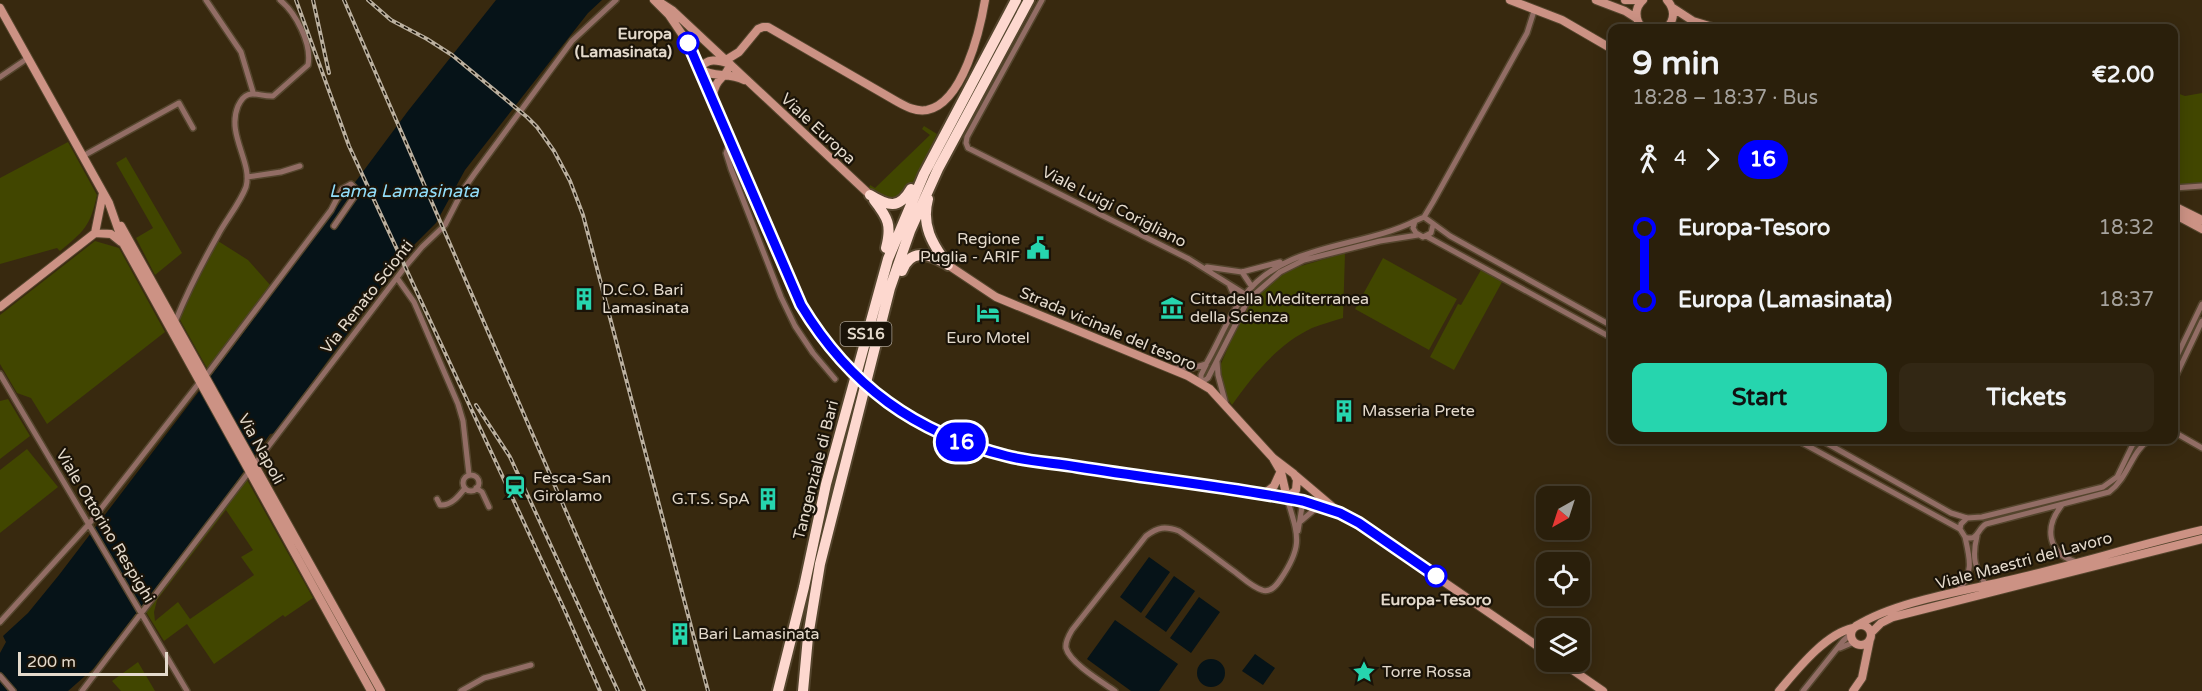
<!DOCTYPE html>
<html lang="en">
<head>
<meta charset="utf-8">
<style>
	:root { --surface:#2a1f0b; --page:#322714; --text:#f1f3f6; --muted:#a5a29d; --line:#463d2c; --accent:#26d5ae }
	body { margin:0; font-family:"Varela Round",sans-serif; background:var(--page); color:var(--text); height:100vh; display:flex; flex-direction:column; font-size:22px; white-space:nowrap }
	* { box-sizing:border-box; margin:0 }
	p { font-size:20px; color:var(--muted) }
	.icon { flex:none; width:33px; height:33px; fill:none; stroke:currentColor; stroke-width:2; stroke-linecap:round; stroke-linejoin:round }
	.map { position:relative; flex:1; overflow:hidden }
	.sheet { position:absolute; left:1608px; top:24px; width:570px; height:420px; display:flex; flex-direction:column; background:var(--surface); border-radius:12px; box-shadow:0 3px 15px #0003,0 0 0 2px var(--line) }
	.sheet>* { flex:none }
	.badge { padding:0 12px; border-radius:20px; font-size:21px; line-height:39px }
	.needle { width:39px; rotate:219deg }
	.fabs { position:absolute; left:1536px; top:486px; display:grid; gap:12px }
	.fabs a { display:grid; place-items:center; width:54px; height:54px; border-radius:12px; background:var(--surface); box-shadow:0 3px 15px #0003,0 0 0 2px var(--line); font-size:30px }
	.scale { position:absolute; left:18px; bottom:15px; width:150px; box-sizing:border-box; padding-left:6px; border:3px solid #e4dacc; border-top:0; font-size:16px; line-height:21px; white-space:nowrap; color:#e4dacc; -webkit-text-stroke:4px #1a1308; paint-order:stroke }
	.map>.badge { position:absolute; translate:-50% -50%; box-shadow:0 0 0 3px #fff }
	.legs { display:flex; align-items:center; gap:9px; height:66px; padding:0 24px; font-size:20px }
	.legs p { margin-inline-start:auto }
	.head { display:flex; align-items:center; justify-content:space-between; height:102px; padding:0 24px }
	h1 { font-size:33px; font-weight:700; line-height:45px }
	.cta { display:flex; gap:12px; margin-top:auto; padding:12px 24px }
	.cta a { flex:1; height:69px; border-radius:12px; background:var(--accent); color:#111; font-size:24px; font-weight:700; line-height:69px; text-align:center }
	.cta a+a { background:var(--page); color:var(--text) }
	ul { padding:0 24px; list-style:none }
	li { display:flex; align-items:center; gap:21px; height:72px; font-size:22px }
	li i { display:grid; place-items:center; width:9px; height:100%; margin:0 8px; background:currentColor }
	li i::after { content:''; width:15px; height:15px; margin:-8px; border:4px solid; border-radius:50%; background:var(--surface) }
	li p { margin-inline-start:auto }
	li:first-child i { background:linear-gradient(#0000 50%,currentColor 0) }
	li:last-child i { background:linear-gradient(currentColor 50%,#0000 0) }
	.map>svg:first-child { display:block }
	.green { fill:#414600; fill-rule:evenodd }
	.water { fill:#061318 }
	.lines { fill:none; stroke-linecap:round; stroke-linejoin:round }
	.street-casing { stroke:#54452d; stroke-width:8 }
	.secondary-casing { stroke:#54452d; stroke-width:10 }
	.highway-casing { stroke:#54452d; stroke-width:14 }
	.street { stroke:#926d65; stroke-width:5 }
	.secondary { stroke:#cc9284; stroke-width:8 }
	.highway { stroke:#fdd8cf; stroke-width:10 }
	.rail-casing { stroke:#bbb09f; stroke-width:4 }
	.rail { stroke:#1a1308; stroke-width:1.5; stroke-dasharray:4.5; stroke-linecap:butt }
	.secondary-bridge-casing { stroke:#54452d; stroke-width:10; stroke-linecap:butt }
	.secondary-bridge { stroke:#cc9284; stroke-width:8 }
	.line-1-casing { stroke:#fff; stroke-width:14 }
	.line-1 { stroke:#00f; stroke-width:9 }
	.stop-1-dot { fill:#fff; stroke:#00f; stroke-width:3 }
	.labels { text-anchor:middle; dominant-baseline:central; stroke-width:4.5; stroke-linejoin:round; paint-order:stroke }
	.shield { fill:#1a1308; stroke:#a79e91; stroke-width:1.5 }
	.shield-label { font-size:15px; font-weight:bold; fill:#e4dacc }
	.stop-label { font-size:16px; font-weight:bold; fill:#e4dacc; stroke:#1a1308; text-anchor:end }
	.street-label { font-size:16px; fill:#e4dacc; stroke:#1a1308 }
	.poi-label { font-size:16px; fill:#e4dacc; stroke:#1a1308; text-anchor:start }
	.water-label { font-size:18px; font-style:italic; fill:#92ddf9; stroke:#1a1308 }
</style>
</head>
<body>
<div class="map">
<svg width="2202" height="691" viewBox="0 0 2202 691">
	<rect width="100%" height="100%" fill="#38290f"/>
	<path class="green" d="M2174,92L2185,96L2202,93V183L2174,185Z
		M924,126L937,134L908,193L898,201L876,196L869,188L870,185L875,188L930,135L922,129Z
		M68,142L97,195C90,227 84,231 60,251L57,248L0,264V178Z
		M126,157L182,253L155,275L136,238L153,228L116,163Z
		M95,241L119,248L165,332L47,424L31,398L17,393L0,364V315Z
		M218,241L248,260L271,286L208,370L179,318Z
		M1345,253L1343,318C1333,321 1322,324 1312,328C1278,344 1253,375 1232,405L1226,396L1220,366L1241,317L1252,300L1272,281L1294,268Z
		M1383,258L1457,299L1429,350L1355,309Z
		M1481,270L1502,282L1454,370L1430,357L1458,304L1461,305Z
		M8,399L30,436L0,459V401Z
		M27,449L58,487L0,533V470Z
		M246,478L313,598L285,617L283,615L214,664L187,624L164,641L146,612L147,607ZM226,510L253,550L241,557L254,575L190,619L178,602L155,621L154,612L157,600Z
		M138,662L155,691H121L112,681Z"/>
	<path class="water" d="M496,0H602L588,13L465,170L436,223L407,252L275,433L270,434L225,498L93,669L68,691H0V653L6,642L3,636L28,613L59,575L229,352L408,111Z
		M1149,557L1170,572L1141,613L1120,597Z
		M1174,576L1195,591L1166,632L1145,617Z
		M1199,597L1220,612L1191,653L1170,638Z
		M1115,620L1178,664L1159,691H1131L1087,659Z
		M1255,654L1275,668L1263,685L1242,671Z
		M1197 673a14 14 0 1 1 28 0a14 14 0 1 1-28 0Z"/>
	<g class="lines">
		<g class="street-casing">
			<path id="street" d="M206,0L241,52L253,92
				M1042,0L967,137L966,143L968,148L1189,259L1245,294
				M0,77L28,58
				M730,142L726,153L731,169L781,297L795,326L813,353L835,379
				M83,156L179,103L193,128
				M247,177L281,172L300,166
				M2174,188L2202,186
				M1424,217L1450,236L1612,326
				M1433,225L1431,233L1423,237L1416,233L1413,228L1415,221L1424,217L1433,202L1527,33L1534,11
				M1426,236L1612,338
				M1207,267L1242,272L1280,262
				M1242,272L1252,287
				M397,278L414,302L458,404L463,421L469,475
				M1229,284L1238,304
				M175,322C187,293 202,263 218,235C226,220 240,203 246,187C253,162 226,135 238,106C247,86 258,97 273,96L308,65C312,44 296,13 280,0
				M1217,362L1218,375L1226,405
				M2174,362L2202,304
				M1174,368H1193L1206,364C1219,342 1228,316 1244,296C1285,242 1359,249 1415,221
				M0,374L187,691
				M205,377L331,210L342,189L351,184L356,189L354,197L334,226
				M2174,380L2202,321
				M1201,383L1208,378L1248,300L1280,272L1304,260L1380,241L1418,235
				M1201,383V375L1206,365
				M2174,432L2202,448
				M1797,440L1960,529
				M1821,440L1951,513L1967,518L1982,517L2103,487L2117,477L2135,440
				M463 483a8 8 0 1 1 16 0a8 8 0 1 1-16 0Z
				M476,488L482,492L489,507
				M437,499L440,505C451,506 459,496 465,488
				M2062,505C2044,527 2047,553 2076,562
				M1967,518L1961,524L1960,529L1965,537C1978,542 1977,529 1986,524L2109,492C2129,477 2131,452 2149,440
				M1301,521L1314,510L1321,508
				M1298,531L1303,501
				M1977,536C1972,556 1974,569 1987,586
				M1958,591C1974,573 1970,559 1965,537
				M0,622L89,524L199,383
				M1840,648L1854,642
				M0,676L13,691
				M82,691L405,267L422,247L445,225L463,190L475,173L572,41L616,0
				M461,691L484,678L531,665
				M1115,691C1102,682 1070,663 1066,648C1065,642 1069,635 1072,630L1146,536C1158,527 1165,526 1179,531C1198,544 1216,558 1235,572C1243,578 1252,587 1262,590C1270,593 1276,586 1280,580C1304,545 1298,536 1287,498
				M1803,691L1843,641L1851,634"/>
		</g>
		<g class="secondary-casing">
			<path id="secondary" d="M654,0L669,15L688,43L800,305
				M1510,0L1562,20L1612,49
				M1596,0L1625,11L1636,18
				M1625,0H1635
				M1667,0C1675,9 1675,19 1667,28
				M661,3L672,10L870,195
				M0,8L109,203L123,243L371,691
				M1673,8L1693,21L1716,28
				M1642,28C1635,19 1634,8 1643,0
				M726,60L739,52L758,29L763,27H768L896,101C905,106 915,112 927,110C963,103 980,30 985,0
				M700,69C707,57 718,60 730,64C727,78 714,78 713,97
				M700,69C713,78 730,72 744,80
				M2174,206L2202,220
				M2174,214L2202,229
				M121,226L381,691
				M95,233L103,193
				M95,233L111,234L121,242
				M948,265L996,297L1188,376L1210,389L1273,458L1294,474L1297,480L1296,490L1287,498
				M0,307L95,233
				M1274,460L1281,472L1287,498
				M1062,464L1287,498L1340,513L1396,549L1546,652
				M1295,475L1334,508
				M1264,494L1274,486L1280,473
				M1851 635a10 10 0 1 1 20 0a10 10 0 1 1-20 0Z
				M1856,626C1896,601 1964,591 2010,580C2074,565 2138,545 2202,530
				M1871,633L1881,623L1893,617L2202,539
				M1561,662L1603,691
				M1779,691C1797,670 1825,634 1853,628
				M1853,691L1862,678L1870,639"/>
		</g>
		<g class="highway-casing">
			<path id="highway" d="M870,195C888,206 899,210 911,189
				M928,199C921,225 932,244 948,265
				M874,200C888,218 892,225 886,248
				M902,271C910,249 928,253 945,263
				M778,691L804,587L826,484L888,259L924,174L1016,0
				M803,691L808,637L820,564L890,288L910,231L938,169L1029,0"/>
		</g>
		<use href="#street" class="street"/>
		<use href="#secondary" class="secondary"/>
		<use href="#highway" class="highway"/>
		<g class="rail-casing">
			<path id="rail" d="M296,0L349,146L565,611L600,691
				M313,0L329,73
				M344,0L644,691
				M368,0L391,20L427,39L452,55L527,117L537,127L554,151L570,181L583,215L708,691
				M476,405L510,457L618,691"/>
		</g>
		<use href="#rail" class="rail"/>
		<g class="secondary-bridge-casing">
			<path id="secondary-bridge" d="M800,305C866,411 942,447 1062,464"/>
		</g>
		<use href="#secondary-bridge" class="secondary-bridge"/>
	</g>
	<g class="lines">
		<g class="line-1-casing">
			<path id="line-1" d="M688,43L801,305C850,386 915,433 1007,456C1030,462 1055,463 1078,467C1153,479 1229,487 1303,501L1340,513L1359,523L1436,576"/>
		</g>
		<use href="#line-1" class="line-1"/>
	</g>
	<defs>
		<g id="civic-bare" transform="scale(1.8)"><path d="M-.6-6.5H3V-4.5H.6V-3L4-1V1h2V6H-6V1h2V-1L-.6-3ZM-1.2 2.5V6h2.4V2.5Z" fill="#26d5ae" stroke="#1a1308" stroke-width="2.5" paint-order="stroke"/></g>
		<g id="building-bare" transform="scale(1.8)"><path d="M-4-6H4V6H1V3H-1V6H-4ZM-2.5-4.3h1.7v1.8h-1.7ZM.8-4.3h1.7v1.8H.8ZM-2.5-1h1.7V.8h-1.7ZM.8-1h1.7V.8H.8Z" fill="#26d5ae" stroke="#1a1308" stroke-width="2.5" paint-order="stroke"/></g>
		<g id="museum-bare" transform="scale(1.8)"><path d="M0-6L6-3V-2H-6V-3ZM-5-1h2V3h-2ZM-1-1h2V3h-2ZM3-1h2V3H3ZM-6 4H6V6H-6Z" fill="#26d5ae" stroke="#1a1308" stroke-width="2.5" paint-order="stroke"/></g>
		<g id="hotel-bare" transform="scale(1.8)"><path d="M-6-4.5h1.5V1H6V5H4.5V3h-9V5H-6ZM-4 0a1.8 1.8 0 1 1 3.6 0ZM.5 0V-2.5h3Q6-2.5 6 0Z" fill="#26d5ae" stroke="#1a1308" stroke-width="2.5" paint-order="stroke"/></g>
		<g id="station-bare" transform="scale(1.8)"><path d="M-3-6H3Q5-6 5-4V2Q5 4 3 4L4.5 6H3L1.5 4h-3L-3 6H-4.5L-3 4Q-5 4-5 2V-4Q-5-6-3-6ZM-3.5-4v3h7v-3ZM-3.5 1v1.5H-2V1ZM2 1v1.5H3.5V1Z" fill="#26d5ae" stroke="#1a1308" stroke-width="2.5" paint-order="stroke"/></g>
		<g id="sight-bare" transform="scale(1.8)"><path d="M0-6L1.8-2.2L6-1.7L2.9 1.2L3.7 5.4L0 3.3L-3.7 5.4L-2.9 1.2L-6-1.7L-1.8-2.2Z" fill="#26d5ae" stroke="#1a1308" stroke-width="2.5" paint-order="stroke"/></g>
	</defs>
	<g fill-rule="evenodd">
		<use href="#civic-bare" x="1038" y="248"/>
		<use href="#building-bare" x="584" y="299"/>
		<use href="#museum-bare" x="1172" y="308"/>
		<use href="#hotel-bare" x="988" y="313"/>
		<use href="#building-bare" x="1344" y="411"/>
		<use href="#station-bare" x="515" y="487"/>
		<use href="#building-bare" x="768" y="499"/>
		<use href="#building-bare" x="680" y="634"/>
		<use href="#sight-bare" x="1364" y="672"/>
	</g>
	<g class="stop-1-dot">
		<circle cx="688" cy="43" r="10"/>
		<circle cx="1436" cy="576" r="10"/>
	</g>
	<g class="labels">
		<rect class="shield" x="840.5" y="322" width="51" height="24" rx="4.5"/>
		<g class="shield-label">
			<text x="866" y="334">SS16</text>
		</g>
		<g class="stop-label">
			<text x="672" y="34">Europa<tspan x="672" dy="18">(Lamasinata)</tspan></text>
			<text x="1436" y="600" text-anchor="middle">Europa-Tesoro</text>
		</g>
		<g class="street-label">
			<text transform="translate(818 129) rotate(43)">Viale Europa</text>
			<text transform="translate(1114 207) rotate(27)">Viale Luigi Corigliano</text>
			<text transform="translate(367 297) rotate(-52)">Via Renato Scionti</text>
			<text transform="translate(1108 329) rotate(23)">Strada vicinale del tesoro</text>
			<text transform="translate(261 449) rotate(61)">Via Napoli</text>
			<text transform="translate(816 470) rotate(-76)">Tangenziale di Bari</text>
			<text transform="translate(105 526) rotate(59)">Viale Ottorino Respighi</text>
			<text transform="translate(2024 561) rotate(-15)">Viale Maestri del Lavoro</text>
		</g>
		<g class="poi-label">
			<text x="1020" y="239" text-anchor="end">Regione<tspan x="1020" dy="18">Puglia - ARIF</tspan></text>
			<text x="602" y="290">D.C.O. Bari<tspan x="602" dy="18">Lamasinata</tspan></text>
			<text x="1190" y="299">Cittadella Mediterranea<tspan x="1190" dy="18">della Scienza</tspan></text>
			<text x="988" y="338" text-anchor="middle">Euro Motel</text>
			<text x="1362" y="411">Masseria Prete</text>
			<text x="533" y="478">Fesca-San<tspan x="533" dy="18">Girolamo</tspan></text>
			<text x="750" y="499" text-anchor="end">G.T.S. SpA</text>
			<text x="698" y="634">Bari Lamasinata</text>
			<text x="1382" y="672">Torre Rossa</text>
		</g>
		<g class="water-label">
			<text x="404" y="191">Lama Lamasinata</text>
		</g>
	</g>
</svg>
<div class="fabs">
<a><svg class="needle" viewBox="-14 -14 28 28"><path d="M0-13l5 13h-10z" fill="#e53935"/><path d="M0 13l5-13h-10z" fill="#a5a29d"/></svg></a>
<a><svg class="icon" aria-label="locate" viewBox="0 0 24 24"><circle cx="12" cy="12" r="6"/><path d="M12 2v4M12 18v4M2 12h4M18 12h4"/></svg></a>
<a><svg class="icon" aria-label="layers" viewBox="0 0 24 24"><path d="M12 4l9 5-9 5-9-5zM3 14l9 5 9-5"/></svg></a>
</div>
<div class="scale">200 m</div>
<b class="badge" style="left:961px;top:442px;background:#00f;color:#fff">16</b>
<section class="sheet">
<div class="head"><div><h1>9 min</h1><p>18:28 – 18:37 · Bus</p></div><b>€2.00</b></div>
<div class="legs"><svg class="icon" aria-label="walk" viewBox="0 0 24 24"><circle cx="13" cy="4" r="2"/><path d="M13 8l-2 6 4 7M11 14l-3 7M7 12l3-4h3l4 4"/></svg>4<svg class="icon" aria-label="forward" viewBox="0 0 24 24"><path d="M9 5l7 7-7 7"/></svg><b class="badge" style="background:#00f;color:#fff">16</b></div>
<ul>
<li><i style="color:#00f"></i><b>Europa-Tesoro</b><p>18:32</p></li>
<li><i style="color:#00f"></i><b>Europa (Lamasinata)</b><p>18:37</p></li>
</ul>
<div class="cta"><a>Start</a><a>Tickets</a></div>
</section>
</div>
</body>
</html>
